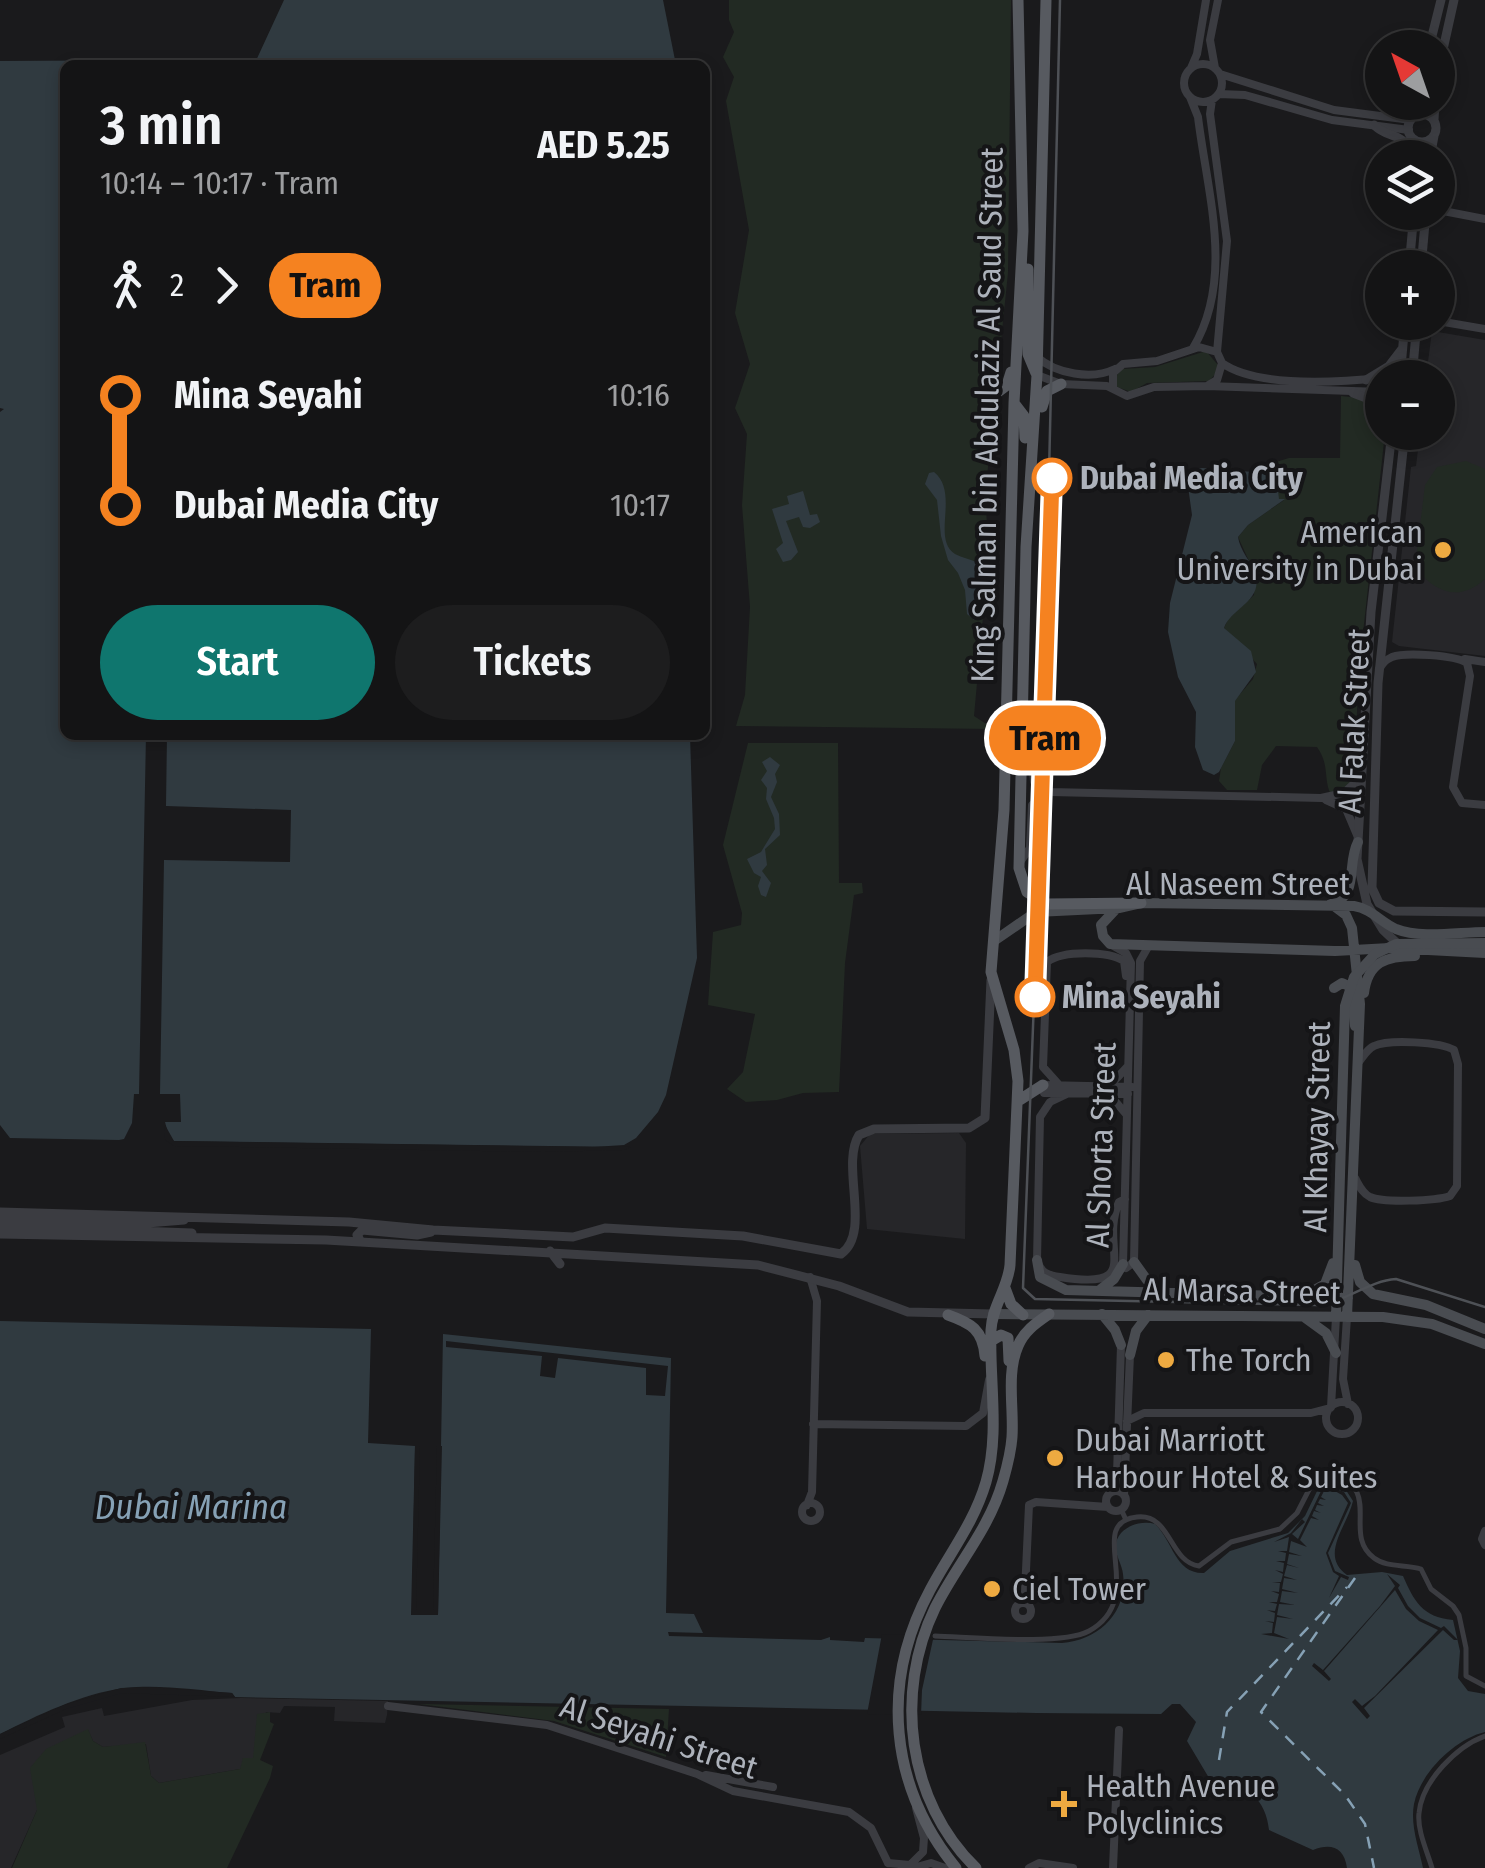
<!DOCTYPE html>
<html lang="en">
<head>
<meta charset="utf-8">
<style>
	:root { --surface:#141415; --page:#1d1d1e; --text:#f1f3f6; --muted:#9d9ea0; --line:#333334; --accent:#0f766e }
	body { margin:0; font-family:"Fira Sans Condensed",sans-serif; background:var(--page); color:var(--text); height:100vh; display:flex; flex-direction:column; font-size:38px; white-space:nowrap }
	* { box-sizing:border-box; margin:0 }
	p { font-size:32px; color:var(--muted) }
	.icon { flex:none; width:55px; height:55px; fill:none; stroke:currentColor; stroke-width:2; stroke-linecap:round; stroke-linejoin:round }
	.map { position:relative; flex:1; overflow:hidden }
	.drawer { position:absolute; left:60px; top:60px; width:650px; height:680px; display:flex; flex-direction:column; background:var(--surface); border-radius:15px; box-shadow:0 5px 15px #0003,0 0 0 2px var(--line) }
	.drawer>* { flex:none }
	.badge { padding:0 20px; border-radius:32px; font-size:35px; line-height:65px }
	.needle { width:65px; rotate:320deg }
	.buttons { position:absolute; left:1365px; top:30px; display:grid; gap:20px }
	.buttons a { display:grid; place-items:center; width:90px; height:90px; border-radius:50%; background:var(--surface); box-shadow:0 5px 15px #0003,0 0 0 2px var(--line); font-size:50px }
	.map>.badge { position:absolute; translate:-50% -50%; box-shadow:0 0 0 5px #fff }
	.legs { display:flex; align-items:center; gap:15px; height:110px; padding:0 40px; font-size:32px }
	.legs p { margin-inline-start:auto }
	.head { display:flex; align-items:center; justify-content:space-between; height:170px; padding:0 40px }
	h1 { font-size:55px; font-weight:600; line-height:75px }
	.button { display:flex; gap:20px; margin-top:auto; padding:20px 40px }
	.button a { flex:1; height:115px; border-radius:60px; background:var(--accent); color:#fff; font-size:40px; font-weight:600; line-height:115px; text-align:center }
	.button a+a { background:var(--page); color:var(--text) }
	ul { padding:0 40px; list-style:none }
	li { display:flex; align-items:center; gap:35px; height:110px; font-size:38px }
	li i { display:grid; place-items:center; width:15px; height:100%; margin:0 12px; background:currentColor }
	li i::after { content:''; width:25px; height:25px; margin:-12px; border:8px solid; border-radius:50%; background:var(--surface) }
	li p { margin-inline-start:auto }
	li:first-child i { background:linear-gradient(#0000 50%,currentColor 0) }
	li:last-child i { background:linear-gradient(currentColor 50%,#0000 0) }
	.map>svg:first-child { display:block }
	.built { fill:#262629 }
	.green { fill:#222a23 }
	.water { fill:#303a40 }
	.pier { fill:#1a1a1c }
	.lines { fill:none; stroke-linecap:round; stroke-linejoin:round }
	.ferry { stroke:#86a1b5; stroke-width:2.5; stroke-dasharray:12 10; stroke-linecap:butt }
	.pedestrian { stroke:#3b3c41; stroke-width:5 }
	.minor { stroke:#3b3c41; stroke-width:8 }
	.tertiary { stroke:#3b3c41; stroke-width:9 }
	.secondary { stroke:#494c51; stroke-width:10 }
	.primary { stroke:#575a60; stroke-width:11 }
	.tram { stroke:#4e5156; stroke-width:2.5 }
	.secondary-bridge { stroke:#494c51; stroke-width:10 }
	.line-1-casing { stroke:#fff; stroke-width:22 }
	.line-1 { stroke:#f58220; stroke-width:15 }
	.stop-1-dot { fill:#fff; stroke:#f58220; stroke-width:5 }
	.poi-dot { fill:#eeaa41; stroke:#151517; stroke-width:4 }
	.labels { text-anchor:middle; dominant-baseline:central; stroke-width:8; stroke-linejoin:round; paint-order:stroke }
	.street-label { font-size:32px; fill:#adb2bb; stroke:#151517 }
	.stop-label { font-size:32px; font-weight:bold; fill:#adb2bb; stroke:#151517; text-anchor:start }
	.poi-label { font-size:32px; fill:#adb2bb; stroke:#151517; text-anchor:start }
	.water-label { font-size:35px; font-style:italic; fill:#86a1b5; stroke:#151517 }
</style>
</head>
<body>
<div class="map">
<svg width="1485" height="1868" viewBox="0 0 1485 1868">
	<rect width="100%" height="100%" fill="#1a1a1c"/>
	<path class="built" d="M1432,331L1485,340V656L1399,646L1392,642L1411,467L1416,466L1420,433L1438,432V378L1426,377Z
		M959,1133L966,1143L965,1239L867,1229L860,1146L870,1134Z
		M241,1698L388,1701L387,1715L385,1723L334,1721L335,1707L284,1706L280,1713L266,1712L253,1759L240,1769L159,1783L151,1776L146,1744L103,1747L93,1741L88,1730L37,1810L11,1868H0V1755L65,1727L62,1717L102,1708L104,1716L192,1700Z"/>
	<path class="green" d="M729,0H1011L1008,273L985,496L989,551L974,716L994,729L736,726L745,695L750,607L742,505L747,434L735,408L750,364L735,313L749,230L726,101L734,77L723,57L734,32L729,20Z
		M1206,351L1218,365V371L1209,381L1147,383L1131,392L1117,387L1114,379L1122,369L1155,367Z
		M1341,396L1369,399L1381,408L1382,432L1385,433L1363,633C1355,645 1352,653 1359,667L1354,778L1342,791L1331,795C1323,779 1330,765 1317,747L1276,746L1262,765L1257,790H1227L1219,781L1221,768L1235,741L1234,701L1253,679L1257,664L1224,628L1228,619L1254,595L1255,574L1238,537L1248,525L1284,500H1279L1276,492L1279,475L1274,473L1276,462L1289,458H1340Z
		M1466,461L1485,469V579C1459,603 1434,592 1415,567L1425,485L1437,467Z
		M748,743H838L839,883H862L863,893L854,895L845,963L839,1092L803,1093L777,1100L746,1102L727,1089L743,1072L755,1014L708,1005L713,932L741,925L742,913L723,845Z
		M419,1704L669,1709L666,1757L554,1721Z
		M270,1712V1722L274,1724L260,1760L273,1766L270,1778L227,1868H12L37,1810L30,1768L46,1749L88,1729L93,1741L103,1747L145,1742L151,1776L159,1783L240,1769L243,1758H253L257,1714Z"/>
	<path class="water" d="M284,0H663L676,65H254Z
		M188,60L211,65H65V735H690L697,958L666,1095L658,1112L636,1138L624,1145L593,1147L174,1141L169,1137L165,1122H181L180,1094H134L132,1123L124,1139L119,1140L10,1138L0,1125V412L4,409L0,408V61Z
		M1202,468L1280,474L1277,483L1279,499H1285L1248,525L1238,537C1240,551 1251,561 1255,574C1264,601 1231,608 1224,628L1251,651L1256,672L1235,701V741L1219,772L1214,775L1203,770L1195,747L1196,712L1178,677L1168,632L1170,603L1192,515L1187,479L1192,470Z
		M934,472C960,493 931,539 955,554C962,558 971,559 978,563L982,575L978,586L980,614L974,620L967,614L965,590L958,573L948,560L941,536L937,500L925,484L929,473Z
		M803,491L810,515L817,514L820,522L810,528L803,527L799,517L786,521L798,552L791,560L783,562L776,549L783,543L772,509L789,504L787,496Z
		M770,757L780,765L775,774L777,782L771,797L779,814L780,835L765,849L767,865L762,871L771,883L766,897L761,895L758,886L761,877L754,873L747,859L761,852L775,829L774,818L766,799L767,788L761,780L767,771L762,762Z
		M0,1321L371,1329L368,1443L415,1446L412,1615H438L443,1334L671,1358L666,1613L694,1614L703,1633L668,1632L669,1636L821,1640L830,1637V1640L864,1642L865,1638L1062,1643C1098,1640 1128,1613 1123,1574C1122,1564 1114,1554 1116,1543C1120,1526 1141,1520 1155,1524C1173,1541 1175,1574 1204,1573L1230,1551L1288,1533L1305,1516L1319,1487L1332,1482L1342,1484L1353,1501C1347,1527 1319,1555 1347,1575L1382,1572L1403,1576C1414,1601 1422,1617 1453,1620L1460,1651L1458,1678L1468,1691L1485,1694V1732C1455,1739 1420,1773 1414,1804C1410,1825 1419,1848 1423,1868H1347C1344,1847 1331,1843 1313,1850L1269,1830C1266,1798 1243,1779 1212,1783L1187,1741L1196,1722L1180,1704H1172L1161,1714L1036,1713L235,1697L232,1693C197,1690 159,1684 124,1688C81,1694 38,1715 0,1734Z"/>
	<path class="pier" d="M146,735H167L166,806L291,810L290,862L164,860L160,1094H139Z
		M165,1125L174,1141L631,1147L624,1150L544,1152L174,1146L164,1139Z
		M446,1341L668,1366L665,1396L646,1395V1368L558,1358L555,1378L540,1376L542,1356L446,1347Z
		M415,1446H420L416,1610H433L437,1446H442L438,1615H411Z
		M1334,1488L1344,1492L1351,1503L1328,1553L1335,1571L1349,1577L1348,1580L1341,1577L1329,1598L1339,1576L1333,1572L1326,1553L1348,1503L1342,1495L1333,1490L1324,1491L1321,1497L1326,1500L1320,1499L1318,1503L1324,1506L1317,1505L1315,1510L1321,1513L1314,1511L1312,1516L1319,1520L1311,1518L1300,1540L1307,1547L1291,1541L1289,1552L1302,1556L1289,1554L1287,1564L1299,1568L1287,1565L1284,1576L1297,1580L1284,1578L1282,1589L1298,1593L1282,1591L1280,1602L1295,1605L1279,1604L1277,1615L1293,1619L1277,1617L1274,1633L1289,1639L1261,1634L1272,1633L1273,1623L1265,1621L1274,1622L1275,1613L1267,1610L1275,1611L1277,1604L1269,1602H1277L1279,1594L1271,1591L1279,1592L1280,1583L1272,1582H1281L1283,1574L1275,1570L1283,1572L1284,1563L1276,1561H1285L1286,1553L1278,1551H1287L1289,1537L1274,1542L1291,1533L1302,1519L1305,1522L1292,1534L1298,1539L1322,1489Z
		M1387,1574L1400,1585L1398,1588L1408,1606L1420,1618L1441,1628L1444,1626L1458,1640H1454L1443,1630L1364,1708L1370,1716L1367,1719L1352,1702L1355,1699L1362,1706L1375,1696L1438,1630L1419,1621L1406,1609L1395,1590L1324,1671L1331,1679L1329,1681L1312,1666L1314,1663L1323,1670L1380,1606L1395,1586Z
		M882,1634L934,1635L922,1690L921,1715L867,1714Z
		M149,1687L232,1693L235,1697L122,1693L66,1709L0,1739V1734L64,1705L121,1688Z"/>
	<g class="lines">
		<path class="ferry" d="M1355,1578L1261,1712L1345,1795L1365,1824L1374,1868
			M1219,1760L1227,1712L1347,1587"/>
		<path class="pedestrian" d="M1121,1509L1126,1520
			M935,1636C970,1637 1061,1646 1089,1631C1150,1597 1083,1523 1137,1517C1171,1513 1169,1562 1199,1566L1231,1542L1280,1529L1297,1513L1313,1482L1330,1474C1385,1488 1341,1534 1374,1558C1387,1568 1406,1564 1421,1569L1431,1589L1453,1606L1459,1615L1466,1648V1676L1485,1686
			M1432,1868C1427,1851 1417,1830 1419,1813C1422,1781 1457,1746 1485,1736"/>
		<path class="minor" d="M1184 83a19 19 0 1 1 38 0a19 19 0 1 1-38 0Z
			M1191,68L1197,54L1206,0
			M1215,68L1210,40L1218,0
			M1220,74L1334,110L1411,120
			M1219,94L1245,95L1332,120L1409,130
			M1190,97L1198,117C1207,192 1235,278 1193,348
			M1212,100L1210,114L1227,241L1217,352
			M1438,210L1485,219
			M1438,321L1485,329
			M1037,357C1056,374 1092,380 1115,369
			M1222,363C1257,388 1341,382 1382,378
			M1037,375L1061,384L1107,386L1127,396L1154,387L1207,386L1217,380L1222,363L1217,352L1199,347L1157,361L1123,364L1113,373V388
			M1207,386L1382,392
			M1465,659L1485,662
			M1379,669C1384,662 1384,661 1392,657C1405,652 1455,655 1467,663L1470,676L1453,787L1462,803L1485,805
			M1023,731L1031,741L1034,782L1050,792L1321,798L1344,793L1361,777
			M1326,800L1346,809L1357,835
			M1020,862L1030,848L1032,805L1046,793
			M1110,944L1126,953L1131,963L1123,1264L1126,1268L1134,1262L1140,961L1148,947
			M1104,1083L1116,1079L1128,1066
			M1060,1086L1043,1067L1047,962C1063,950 1108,951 1124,961L1126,976
			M1069,1093L1050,1102L1040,1117L1037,1260C1041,1273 1047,1275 1060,1277C1147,1291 1098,1249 1119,1202L1125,1199
			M1128,1094L1044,1093L1043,1085L1132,1087
			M1102,1097L1115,1101L1126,1114
			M1355,1178C1359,1185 1362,1193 1370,1197C1383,1203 1436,1201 1450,1196L1457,1186L1458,1064L1454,1050C1441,1042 1389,1039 1374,1046C1367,1049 1363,1057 1358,1063
			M1347,1317L1343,1379L1348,1404
			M1326 1418a16 16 0 1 1 32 0a16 16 0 1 1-32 0Z
			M1331,1407L1336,1317
			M1127,1421L1144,1413H1311L1330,1408
			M813,1424L966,1426L983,1413L989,1380
			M1114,1491L1117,1474L1121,1345
			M1106 1501a10 10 0 1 1 20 0a10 10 0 1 1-20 0Z
			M1124,1495L1130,1355
			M802 1512a9 9 0 1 1 18 0a9 9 0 1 1-18 0Z
			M807,1505L812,1492L817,1301L810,1277
			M1485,1531L1482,1539L1485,1545
			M1015 1611a8 8 0 1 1 16 0a8 8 0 1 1-16 0Z
			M1028,1604L1025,1592L1029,1505L1036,1502L1108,1507
			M388,1706L547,1725L697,1774L733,1791L849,1812L871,1828L888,1863
			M706,1775L773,1787
			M888,1863L910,1865L923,1852L924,1838L916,1808
			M913,1868L931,1863L945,1868
			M1029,1868L1039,1863L1073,1868
			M1113,1868L1119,1730"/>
		<path class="tertiary" d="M1429,48L1441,0
			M1438,72L1454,0
			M1408 128a14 14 0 1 1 28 0a14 14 0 1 1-28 0Z
			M1434,120L1435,102
			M1374,125C1391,141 1398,128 1417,158
			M1430,158L1434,136
			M1409,268L1414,212
			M1421,268L1426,212
			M1400,378L1405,322
			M1412,378L1417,322
			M1366,380L1389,366L1402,349
			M1353,393L1382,404
			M1392,432L1371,612L1357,859L1367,904L1383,930L1399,945
			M1405,432L1378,683L1372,888L1379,903L1394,911L1485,912
			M0,1212L349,1222L433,1230L573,1237L605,1228L743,1236L841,1254C872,1232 840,1165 859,1135L874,1129L969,1128L985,1118L991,980
			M0,1219L147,1223L184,1220
			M0,1226L192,1233
			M0,1234L326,1240L758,1265L839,1286L908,1312L993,1314
			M361,1242L357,1235L362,1230L417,1235L431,1232
			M550,1251L560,1264"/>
		<path class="secondary" d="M1331,904C1360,896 1346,864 1358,842
			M1334,906L1346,915L1352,928L1360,1004L1347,1317
			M1115,910L1101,925L1103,936L1110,944L1335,951L1390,948L1485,953
			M994,941L1036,912L1119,908L1141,903L1354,906C1372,909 1380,922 1396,929C1421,939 1459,932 1485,932
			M1334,988L1342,983L1351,987L1355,1026
			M1364,993C1368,962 1386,956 1415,956
			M1037,1260L1040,1277L1066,1290L1348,1298
			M1134,1262L1147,1280L1160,1290
			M1355,1265L1360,1282L1373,1294L1426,1305L1485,1329
			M1101,1289L1114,1279L1123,1264
			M1307,1294L1325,1284L1333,1263
			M993,1314L1383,1317L1432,1324L1485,1344
			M1102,1314L1115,1330L1121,1345
			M1304,1317L1326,1333L1336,1353
			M1336,1317L1340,1175
			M1130,1355L1136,1331L1148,1315"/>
		<path class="primary" d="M1046,0L1037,375L1026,547L1019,868L1027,892L1047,904L1141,903
			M1028,269V354L1036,373
			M991,397L1007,385L1011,372
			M1014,403L1024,416L1025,438
			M1042,407L1047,391L1061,384
			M1018,1101L1043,1085
			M1005,1288L1011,1304L1023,1315
			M948,1315C971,1323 983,1330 985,1356
			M991,1341L1001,1335L1008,1338L1009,1361
			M956,1868C889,1786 880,1683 930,1590C949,1554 974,1523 986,1482C1000,1433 989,1381 991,1330C992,1306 1008,1288 1010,1265L1018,1081L1014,1050L991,972L1004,810L1014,403L1023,231L1018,0
			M976,1868C907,1801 894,1693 935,1608C957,1564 989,1530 1003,1481C1007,1467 1011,1452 1012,1437C1014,1408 1006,1373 1018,1346C1024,1331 1036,1323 1049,1314"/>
		<path class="tram" d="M1060,0L1041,818L1023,1288L1035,1299L1317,1305C1346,1302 1368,1281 1396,1279L1485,1307"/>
		<path class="secondary-bridge" d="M1340,1175L1345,1006L1354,977L1375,954L1396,944L1485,943"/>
	</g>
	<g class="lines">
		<g class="line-1-casing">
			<path id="line-1" d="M1035,997L1052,478"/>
		</g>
		<use href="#line-1" class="line-1"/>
	</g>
	<g class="stop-1-dot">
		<circle cx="1052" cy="478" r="18"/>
		<circle cx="1035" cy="997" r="18"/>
	</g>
	<g class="poi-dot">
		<circle cx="1443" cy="550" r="10"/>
		<circle cx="1166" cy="1360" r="10"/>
		<circle cx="1055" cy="1458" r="10"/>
		<circle cx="992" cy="1589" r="10"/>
		<path d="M1059 1789h10v10h10v10h-10v10h-10v-10h-10v-10h10z"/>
	</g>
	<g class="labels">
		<g class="street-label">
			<text transform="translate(987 415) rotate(-89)">King Salman bin Abdulaziz Al Saud Street</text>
			<text transform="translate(1354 721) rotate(-87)">Al Falak Street</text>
			<text x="1238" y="884">Al Naseem Street</text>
			<text transform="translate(1317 1127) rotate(-89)">Al Khayay Street</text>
			<text transform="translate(1101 1145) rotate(-88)">Al Shorta Street</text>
			<text transform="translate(1242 1291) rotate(1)">Al Marsa Street</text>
			<text transform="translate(659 1737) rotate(18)">Al Seyahi Street</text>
		</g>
		<g class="stop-label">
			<text x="1080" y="478">Dubai Media City</text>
			<text x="1062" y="997">Mina Seyahi</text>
		</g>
		<g class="poi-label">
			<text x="1423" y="532" text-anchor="end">American<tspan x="1423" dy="37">University in Dubai</tspan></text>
			<text x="1186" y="1360">The Torch</text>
			<text x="1075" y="1440">Dubai Marriott<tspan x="1075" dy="37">Harbour Hotel &amp; Suites</tspan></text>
			<text x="1012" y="1589">Ciel Tower</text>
			<text x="1086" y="1786">Health Avenue<tspan x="1086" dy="37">Polyclinics</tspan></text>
		</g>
		<g class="water-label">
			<text x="191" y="1507">Dubai Marina</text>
		</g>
	</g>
</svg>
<div class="buttons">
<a><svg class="needle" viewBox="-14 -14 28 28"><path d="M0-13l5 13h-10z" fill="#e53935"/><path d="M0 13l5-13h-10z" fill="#9d9ea0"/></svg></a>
<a><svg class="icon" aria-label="layers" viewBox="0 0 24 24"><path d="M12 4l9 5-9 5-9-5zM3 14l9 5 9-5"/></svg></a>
<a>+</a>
<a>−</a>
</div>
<b class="badge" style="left:1045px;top:738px;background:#f58220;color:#111">Tram</b>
<section class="drawer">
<div class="head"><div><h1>3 min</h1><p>10:14 – 10:17 · Tram</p></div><b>AED 5.25</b></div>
<div class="legs"><svg class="icon" aria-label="walk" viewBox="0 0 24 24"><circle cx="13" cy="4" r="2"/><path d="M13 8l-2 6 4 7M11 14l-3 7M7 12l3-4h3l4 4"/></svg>2<svg class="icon" aria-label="forward" viewBox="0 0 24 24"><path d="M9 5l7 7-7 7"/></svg><b class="badge" style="background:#f58220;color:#111">Tram</b></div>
<ul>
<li><i style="color:#f58220"></i><b>Mina Seyahi</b><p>10:16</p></li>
<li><i style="color:#f58220"></i><b>Dubai Media City</b><p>10:17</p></li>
</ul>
<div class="button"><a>Start</a><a>Tickets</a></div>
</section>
</div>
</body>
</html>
